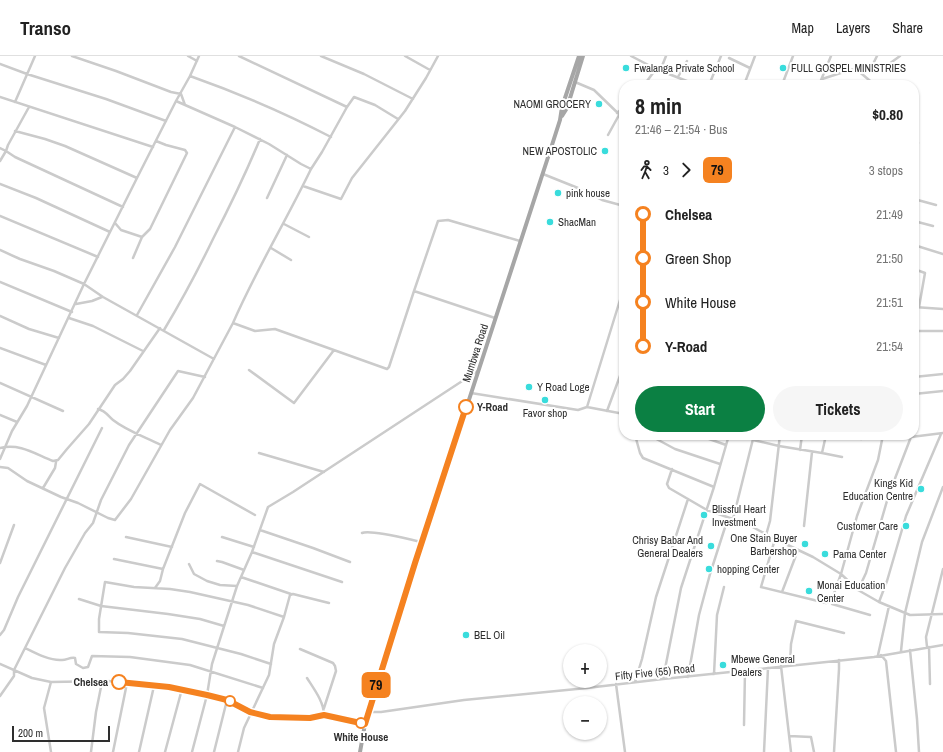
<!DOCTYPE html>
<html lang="en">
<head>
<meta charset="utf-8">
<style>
	:root { --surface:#fff; --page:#f6f6f6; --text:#222; --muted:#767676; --line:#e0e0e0; --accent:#0b8043 }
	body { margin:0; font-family:"Archivo Narrow",sans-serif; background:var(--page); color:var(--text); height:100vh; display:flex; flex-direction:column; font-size:15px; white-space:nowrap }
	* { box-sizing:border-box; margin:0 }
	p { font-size:13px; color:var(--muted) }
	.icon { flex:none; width:22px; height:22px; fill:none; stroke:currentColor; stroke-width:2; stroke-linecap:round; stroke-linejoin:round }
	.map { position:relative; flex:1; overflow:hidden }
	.details { position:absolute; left:619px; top:24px; width:300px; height:360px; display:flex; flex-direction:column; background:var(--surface); border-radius:16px; box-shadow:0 1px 3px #0004 }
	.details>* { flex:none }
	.badge { padding:0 8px; border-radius:6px; font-size:14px; line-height:26px }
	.fabs { position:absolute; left:563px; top:588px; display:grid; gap:8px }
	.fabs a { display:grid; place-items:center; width:44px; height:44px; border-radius:50%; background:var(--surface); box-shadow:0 1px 3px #0004; font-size:20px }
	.scale { position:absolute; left:12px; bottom:10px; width:98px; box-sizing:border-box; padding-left:4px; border:2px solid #2e2e2e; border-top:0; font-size:11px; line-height:14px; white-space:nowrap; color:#2e2e2e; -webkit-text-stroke:3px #fff; paint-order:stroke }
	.map>.badge { position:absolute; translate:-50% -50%; box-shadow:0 0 0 2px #fff }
	.legs { display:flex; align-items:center; gap:6px; height:44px; padding:0 16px; font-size:13px }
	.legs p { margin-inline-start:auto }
	.overview { display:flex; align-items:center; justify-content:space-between; height:68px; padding:0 16px }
	h1 { font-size:22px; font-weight:700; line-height:30px }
	.action { display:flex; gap:8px; margin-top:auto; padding:8px 16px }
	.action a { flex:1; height:46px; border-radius:24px; background:var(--accent); color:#fff; font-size:16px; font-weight:700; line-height:46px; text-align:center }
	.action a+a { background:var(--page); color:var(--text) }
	ul { padding:0 16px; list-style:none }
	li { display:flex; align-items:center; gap:14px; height:44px; font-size:15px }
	li i { display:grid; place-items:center; width:6px; height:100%; margin:0 5px; background:currentColor }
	li i::after { content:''; width:10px; height:10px; margin:-5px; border:3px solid; border-radius:50%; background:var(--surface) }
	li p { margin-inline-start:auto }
	li:first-child i { background:linear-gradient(#0000 50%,currentColor 0) }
	li:last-child i { background:linear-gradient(currentColor 50%,#0000 0) }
	header { display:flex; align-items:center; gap:24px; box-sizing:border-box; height:56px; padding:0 20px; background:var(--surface); border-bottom:1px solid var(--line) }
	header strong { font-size:19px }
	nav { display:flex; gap:22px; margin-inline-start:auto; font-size:14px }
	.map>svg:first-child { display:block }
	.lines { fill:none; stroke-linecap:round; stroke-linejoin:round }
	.minor { stroke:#cbcbcb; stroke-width:2.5 }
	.primary { stroke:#a6a6a6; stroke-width:4 }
	.line-1-casing { stroke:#fff; stroke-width:9 }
	.line-1 { stroke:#f58220; stroke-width:6 }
	.poi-dot { fill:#39dcdc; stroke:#fff; stroke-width:1.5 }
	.stop-1-dot { fill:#fff; stroke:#f58220; stroke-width:2 }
	.labels { text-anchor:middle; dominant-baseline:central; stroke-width:4; stroke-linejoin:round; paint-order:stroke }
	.poi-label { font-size:11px; fill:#2e2e2e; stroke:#fff; text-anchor:start }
	.street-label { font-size:11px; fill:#2e2e2e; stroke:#fff }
	.stop-label { font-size:11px; font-weight:bold; fill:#2e2e2e; stroke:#fff; text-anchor:start }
</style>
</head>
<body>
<header>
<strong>Transo</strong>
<nav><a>Map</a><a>Layers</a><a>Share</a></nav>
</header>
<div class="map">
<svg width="943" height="696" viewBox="0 0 943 696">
	<rect width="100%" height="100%" fill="#fff"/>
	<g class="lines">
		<path class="minor" d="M72,0L116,15L171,36L181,38L185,49
			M188,0L197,5
			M239,0L347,51
			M321,0L364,18L413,43
			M405,0L430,14
			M631,0L656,13L697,29
			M729,2L750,12
			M0,8L27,18L106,43L166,65
			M872,10L877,0
			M856,13L875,29
			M660,15L666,0
			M190,20C238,37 285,57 331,81
			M678,21L687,5
			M822,23L850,14L889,8L900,0
			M575,26L594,34L624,63
			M644,29L656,13
			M709,29L721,0
			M744,29L755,0
			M782,29L793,0
			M819,29L831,0
			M0,41L153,91
			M176,45L235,71L269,88L301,108L311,113L322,96L347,51L354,41L375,49L398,63
			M15,46L35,0
			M617,57L624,51
			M15,75L45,83L65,90L137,122
			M608,79L619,59
			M914,79L918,87
			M0,92L6,95L8,89L29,51
			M0,105L6,95L15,101L123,151
			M624,108L623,111L624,113
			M543,118L578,132L602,144L624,150
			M0,128L36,142L110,176
			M303,130L341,143L352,122L405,55L426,22L438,0
			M267,142L287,99
			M914,143L936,149
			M0,160L98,201
			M914,165L933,170
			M115,167L121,174L142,181L150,173L187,97L185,94L166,89L156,85
			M284,168L309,181
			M914,189L943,198
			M271,192L291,204
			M0,194L20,203L54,215L84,228L103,241L214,303
			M133,202L142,181
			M914,213L925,217L919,251
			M0,226L72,256
			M414,235L438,165L448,164L520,185
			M76,248L92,245L102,241
			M914,251L943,253
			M137,259L175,191L235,71
			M0,260L29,273L59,282
			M69,262L93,270L143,295
			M233,267C256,214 286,165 311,113
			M164,274C182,244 198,214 213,183C230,150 246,117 260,83
			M914,275H943
			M0,292L46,309
			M249,314L294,347L334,294
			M914,321L943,318
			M0,327L63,355
			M471,337L578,354L587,351L624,358
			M914,338L943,335
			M587,351L624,231
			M98,353C106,355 108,360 113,364C127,375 145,381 161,389
			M607,355L624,309
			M0,359L17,366
			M635,379L640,397L643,402L714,431
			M649,379L675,393L720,408
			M698,379L726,389
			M860,379L861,383
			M883,381H911L943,377
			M753,384L779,390L822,397L826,379
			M0,392C20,387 35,398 53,405L58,404L67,393L89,368L115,329L123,323L130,315L160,272
			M800,394L802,379
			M259,397L324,416
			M822,397L842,401
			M0,403L12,375L27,350L84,228L137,122L176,45L190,20L199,0
			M0,411L8,412L27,425L61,441L78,447L108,462L115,464L131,443L170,374L193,342L233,267L255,275L275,273L387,313L389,311L414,235L495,262
			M672,413L667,428L669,432L707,454L747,468L775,483L813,501L841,518L858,534L879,546L910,559L943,558
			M43,432L55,412L56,406
			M733,463L754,379
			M804,470L812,396
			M260,474L313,492L350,506
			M362,477C371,473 411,484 422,486
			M766,479L770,465L780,379
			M126,481L172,491
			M222,481L254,491
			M775,483L761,531L826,547L831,546
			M252,496L342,526
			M114,503L163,513L160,525L155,532
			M217,505L222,506L244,514
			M0,507L14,469
			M189,508L194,518L207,525L220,529L237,530
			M163,513L185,457L200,428L255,459
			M241,521L291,538
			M858,534L866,517L889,438L911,381
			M782,536L798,494
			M79,543L101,550L168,558L200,563L224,570
			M879,546L887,525L906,460L941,378
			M870,559L832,548L831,546L841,518L857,460L878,404L883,379
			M0,579L4,574L18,541L102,372
			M927,591L926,581L943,513
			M929,591L930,628
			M25,592C35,597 50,605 62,604C67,604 70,601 75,602L76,608L83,612L88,611L92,600L130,601L190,609L263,632
			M300,593L333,607L335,610L336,615L324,652
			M910,594L917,663L919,696
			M901,595L905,557L922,486L943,431
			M878,599L889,550
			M881,599L886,605L896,696
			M0,608L32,622L51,626L108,625L169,631L227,644L250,656L271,661L310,662L324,659L365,668
			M271,608L241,598L182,583L128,577L99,576V563L105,526L134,531L170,533L190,536L248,549L284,561
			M790,609L791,588L796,565L844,577
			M781,610L791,696
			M714,618L717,559L724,531
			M688,621L699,559L710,518L728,462
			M307,622C314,633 324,646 324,659
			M663,623L681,532L714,431L729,379
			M635,626L642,603L656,541L688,443
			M616,628L625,696
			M0,640L14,620V614L65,512L85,477L93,467L101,444L129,389L178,315L205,321
			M369,656H381L464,644L587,632L663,623L874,601L943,589
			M744,669L745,615
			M789,680L811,681L814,696
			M51,696L44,652L51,626
			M91,696L96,656L102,626
			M113,696L127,627
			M139,696L154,630
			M165,696L182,633
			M192,696L207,639L212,608L237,530L252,496L268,451L293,436L479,314
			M214,696L227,644
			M238,696L244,672L269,619L274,588L284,561L290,539L293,538L329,547
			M764,696L768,612
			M834,696L839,613V604"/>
		<path class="primary" d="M562,60L567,52L583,0
			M360,696L365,668L379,620L552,89L560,64L562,51L579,0"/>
	</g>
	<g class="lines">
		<g class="line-1-casing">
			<path id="line-1" d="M119,626L169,631L207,639L227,644L250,656L270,661L310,662L324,659L365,668L415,507L466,351"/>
		</g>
		<use href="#line-1" class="line-1"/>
	</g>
	<g class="poi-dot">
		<circle cx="626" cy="12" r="4"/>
		<circle cx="783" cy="12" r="4"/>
		<circle cx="599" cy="48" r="4"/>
		<circle cx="605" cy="95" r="4"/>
		<circle cx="558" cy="137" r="4"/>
		<circle cx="550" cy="166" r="4"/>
		<circle cx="529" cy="331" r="4"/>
		<circle cx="545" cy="344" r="4"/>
		<circle cx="921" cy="433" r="4"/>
		<circle cx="704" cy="459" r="4"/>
		<circle cx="906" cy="470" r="4"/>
		<circle cx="805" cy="488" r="4"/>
		<circle cx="711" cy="490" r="4"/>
		<circle cx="825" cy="498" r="4"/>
		<circle cx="709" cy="513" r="4"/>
		<circle cx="809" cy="535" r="4"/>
		<circle cx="466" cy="579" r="4"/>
		<circle cx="723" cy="609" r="4"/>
	</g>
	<g class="stop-1-dot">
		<circle cx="466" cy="351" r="7"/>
		<circle cx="119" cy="626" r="7"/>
		<circle cx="230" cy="645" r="5"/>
		<circle cx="361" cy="667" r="5"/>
	</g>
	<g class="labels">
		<g class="poi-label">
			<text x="634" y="12">Fwalanga Private School</text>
			<text x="791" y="12">FULL GOSPEL MINISTRIES</text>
			<text x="591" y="48" text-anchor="end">NAOMI GROCERY</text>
			<text x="597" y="95" text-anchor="end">NEW APOSTOLIC</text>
			<text x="566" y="137">pink house</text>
			<text x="558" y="166">ShacMan</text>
			<text x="537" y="331">Y Road Loge</text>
			<text x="545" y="357" text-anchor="middle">Favor shop</text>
			<text x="913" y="427" text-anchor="end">Kings Kid<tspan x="913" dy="13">Education Centre</tspan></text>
			<text x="712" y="453">Blissful Heart<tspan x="712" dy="13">Investment</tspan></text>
			<text x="898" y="470" text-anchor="end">Customer Care</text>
			<text x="797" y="482" text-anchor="end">One Stain Buyer<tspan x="797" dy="13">Barbershop</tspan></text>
			<text x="703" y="484" text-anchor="end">Chrisy Babar And<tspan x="703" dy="13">General Dealers</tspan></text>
			<text x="833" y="498">Pama Center</text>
			<text x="717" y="513">hopping Center</text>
			<text x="817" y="529">Monai Education<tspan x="817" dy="13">Center</tspan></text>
			<text x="474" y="579">BEL Oil</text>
			<text x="731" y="603">Mbewe General<tspan x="731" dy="13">Dealers</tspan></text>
		</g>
		<g class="street-label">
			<text transform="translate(475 297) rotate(-72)">Mumbwa Road</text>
			<text transform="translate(655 616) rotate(-6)">Fifty Five (55) Road</text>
		</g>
		<g class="stop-label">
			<text x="477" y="351">Y-Road</text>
			<text x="108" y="626" text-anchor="end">Chelsea</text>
			<text x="361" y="681" text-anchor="middle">White House</text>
		</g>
	</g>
</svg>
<div class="fabs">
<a>+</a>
<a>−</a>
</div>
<div class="scale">200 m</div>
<b class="badge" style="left:376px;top:629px;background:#f58220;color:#111">79</b>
<section class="details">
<div class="overview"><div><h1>8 min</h1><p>21:46 – 21:54 · Bus</p></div><b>$0.80</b></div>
<div class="legs"><svg class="icon" aria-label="walk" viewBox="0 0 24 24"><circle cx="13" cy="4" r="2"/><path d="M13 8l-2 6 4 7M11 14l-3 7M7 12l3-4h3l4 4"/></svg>3<svg class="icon" aria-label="forward" viewBox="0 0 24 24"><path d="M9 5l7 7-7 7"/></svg><b class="badge" style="background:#f58220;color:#111">79</b><p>3 stops</p></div>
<ul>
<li><i style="color:#f58220"></i><b>Chelsea</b><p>21:49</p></li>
<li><i style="color:#f58220"></i><span>Green Shop</span><p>21:50</p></li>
<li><i style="color:#f58220"></i><span>White House</span><p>21:51</p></li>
<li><i style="color:#f58220"></i><b>Y-Road</b><p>21:54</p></li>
</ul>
<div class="action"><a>Start</a><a>Tickets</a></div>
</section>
</div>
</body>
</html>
